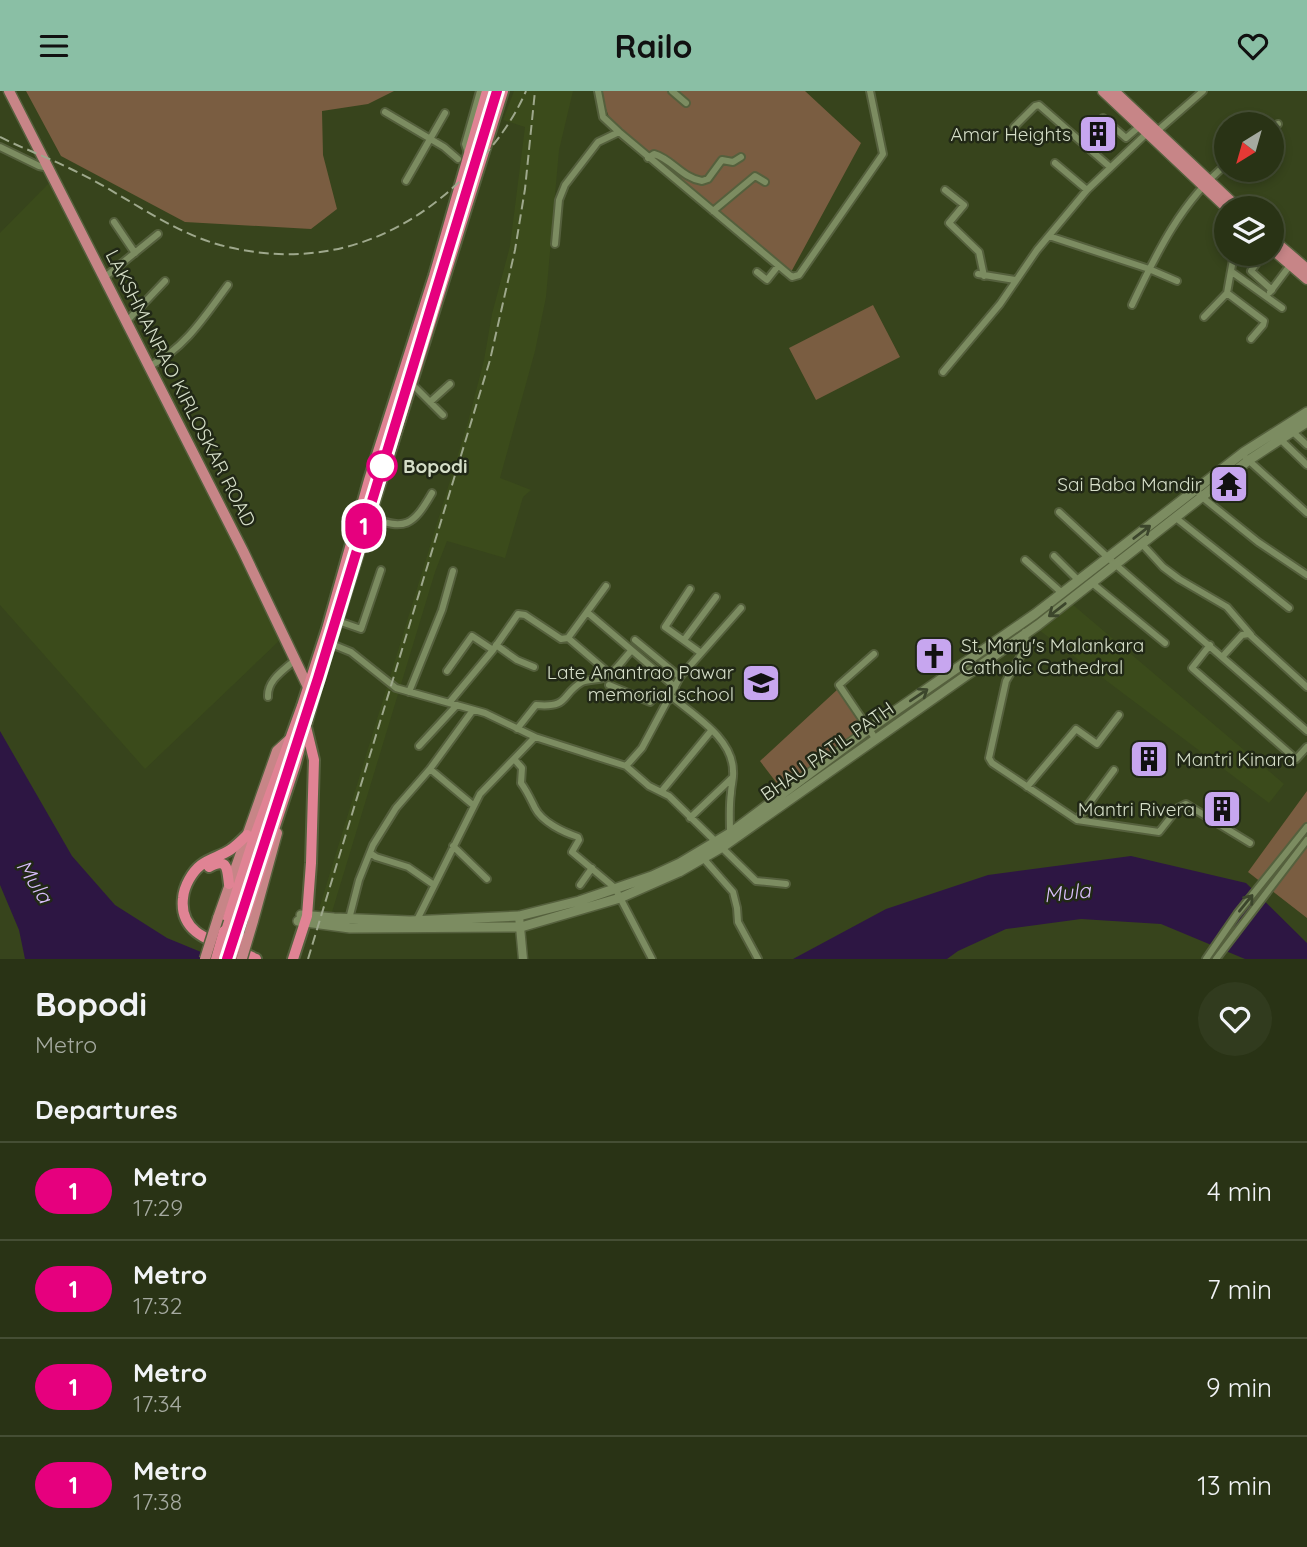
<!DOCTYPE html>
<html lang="en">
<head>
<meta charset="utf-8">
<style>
	:root { --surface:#293315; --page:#313b1e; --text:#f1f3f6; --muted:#a5aaa0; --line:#454e34; --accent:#8abfa5 }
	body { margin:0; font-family:Quicksand,sans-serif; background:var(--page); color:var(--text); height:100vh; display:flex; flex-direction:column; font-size:26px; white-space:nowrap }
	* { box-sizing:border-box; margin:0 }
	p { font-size:23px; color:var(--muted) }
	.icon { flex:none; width:38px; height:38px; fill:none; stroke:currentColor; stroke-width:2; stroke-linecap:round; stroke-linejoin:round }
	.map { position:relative; height:868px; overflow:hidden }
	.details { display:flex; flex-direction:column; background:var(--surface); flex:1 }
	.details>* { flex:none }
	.badge { padding:0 14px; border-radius:23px; font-size:24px; line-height:46px }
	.needle { width:46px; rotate:217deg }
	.buttons { position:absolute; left:1214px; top:21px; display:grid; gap:14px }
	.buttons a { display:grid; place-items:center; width:70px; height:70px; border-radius:50%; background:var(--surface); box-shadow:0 4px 10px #0003,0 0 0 2px var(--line); font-size:35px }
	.map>.badge { position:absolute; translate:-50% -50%; box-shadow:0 0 0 4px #fff }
	h2 { padding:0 35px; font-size:26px; line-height:63px }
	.round { display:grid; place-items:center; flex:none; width:74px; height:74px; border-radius:37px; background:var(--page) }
	.overview { display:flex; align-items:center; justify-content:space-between; height:119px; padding:0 35px }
	h1 { font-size:33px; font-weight:700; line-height:52px }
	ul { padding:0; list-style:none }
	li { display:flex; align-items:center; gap:21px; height:98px; padding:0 35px; border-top:2px solid var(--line) }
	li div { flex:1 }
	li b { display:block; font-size:26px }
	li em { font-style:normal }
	li .badge { min-width:77px; font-weight:700; text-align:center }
	header { display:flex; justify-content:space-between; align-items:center; height:91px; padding:0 35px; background:var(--accent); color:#111; font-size:32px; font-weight:700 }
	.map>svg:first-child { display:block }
	.built { fill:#3b4b1b }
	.green { fill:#7a5d41 }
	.water { fill:#2d1643 }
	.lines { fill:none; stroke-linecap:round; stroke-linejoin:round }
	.minor-casing { stroke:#55603d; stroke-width:10 }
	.tertiary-casing { stroke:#55603d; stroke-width:11 }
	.secondary-casing { stroke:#55603d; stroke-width:12 }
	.primary-casing { stroke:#55603d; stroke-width:13 }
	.trunk-casing { stroke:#55603d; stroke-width:14 }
	.minor { stroke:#7c8c61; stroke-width:6 }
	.tertiary { stroke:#7c8c61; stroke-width:8 }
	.secondary { stroke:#7c8c61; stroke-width:9 }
	.primary { stroke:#c78587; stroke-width:10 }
	.trunk { stroke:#e08394; stroke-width:10 }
	.rail { stroke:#9ea88c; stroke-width:2; stroke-dasharray:10 5; stroke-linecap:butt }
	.primary-bridge-casing { stroke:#55603d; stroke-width:13; stroke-linecap:butt }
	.trunk-bridge-casing { stroke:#55603d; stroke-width:14; stroke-linecap:butt }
	.primary-bridge { stroke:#c78587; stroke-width:10 }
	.trunk-bridge { stroke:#e08394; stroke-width:10 }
	.oneway { stroke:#3c462c }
	.line-casing { stroke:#fff; stroke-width:16 }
	.line { stroke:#e6007e; stroke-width:10 }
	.stop-dot { fill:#fff; stroke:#e6007e; stroke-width:3.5 }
	.labels { text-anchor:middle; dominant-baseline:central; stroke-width:5; stroke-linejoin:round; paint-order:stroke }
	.poi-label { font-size:19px; fill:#d5dec8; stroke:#212816; text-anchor:end }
	.street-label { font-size:19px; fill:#d5dec8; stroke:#212816 }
	.stop-label { font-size:19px; font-weight:bold; fill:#d5dec8; stroke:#212816; text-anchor:start }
	.water-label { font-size:21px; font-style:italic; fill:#d9befc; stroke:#212816 }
</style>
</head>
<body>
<header><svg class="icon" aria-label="menu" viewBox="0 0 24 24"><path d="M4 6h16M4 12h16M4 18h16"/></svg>Railo<svg class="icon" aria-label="heart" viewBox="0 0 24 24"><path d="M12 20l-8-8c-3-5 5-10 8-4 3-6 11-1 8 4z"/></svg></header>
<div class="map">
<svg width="1307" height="868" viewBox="0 0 1307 868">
	<rect width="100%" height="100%" fill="#37441c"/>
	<path class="built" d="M514,0H573L559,59L546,206L535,260L500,387L531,399L523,406L505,467L447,450L435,481L332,821L319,818L468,331L484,269L492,223L510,155L525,36L503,29Z
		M50,91L281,548L145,678L0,514V142Z
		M1072,513L1284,693L1269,712L1039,539Z"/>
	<path class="green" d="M26,0H394L368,13L322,20L323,64L337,118L311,138L185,131L61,65Z
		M603,0H805L861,52L790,183L616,45L603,10Z
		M873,214L900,266L816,309L789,257Z
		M838,598L865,637L782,699L760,670Z
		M1307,700V827L1248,781Z"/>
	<path class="water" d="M0,640L72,765L115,814L167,847L218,868H25L19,839L0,794Z
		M1131,765L1246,792L1307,852V868H1245L1161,833L1081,828L1006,838L958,860L947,868H793L886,818L988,784Z"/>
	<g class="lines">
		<g class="minor-casing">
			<path id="minor" d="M598,0L603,26L619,41L792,186L799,184L883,63L870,0
				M672,0L686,12
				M385,21L444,56L458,68
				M1103,27L1126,47L1140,35
				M1014,36L1035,15L1039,14L1110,76
				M1272,37L1278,33
				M1156,41L1203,0
				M0,56L39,75L49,77
				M468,62L465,53L480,0
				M648,67L654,63C672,68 682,87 702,90L708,88L722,69L733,71L741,66
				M1055,72L1087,99
				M406,90L445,22
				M945,99L964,114L949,132L979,161L984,185
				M713,120L755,85L765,91
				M114,131L135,162
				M1049,145L1149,178L1177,190
				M555,153L559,109L565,94L598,51L619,41
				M1263,163L1251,180L1272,199
				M757,181L767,189L778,175
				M1232,181L1282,217
				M978,183L1015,189
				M105,186L158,143
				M1270,201L1291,173
				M1227,202L1264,230L1263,234L1251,248
				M1132,214C1156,163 1182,109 1227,73
				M1204,226L1227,202L1234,163
				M127,230L165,190
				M150,275C185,257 205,225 228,194
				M943,281L1000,213L1037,159L1087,99L1148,41
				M412,293L443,324
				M430,311L450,293
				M1293,341L1307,354
				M1278,346L1307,374
				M1246,367L1307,422
				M1196,398L1202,406L1258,451L1307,484
				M1059,421L1116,474L1307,640
				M370,426C405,440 413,435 432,402
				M1176,427L1289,517
				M1142,453L1163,476L1179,488L1227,516L1251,544
				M1054,465L1079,490
				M1025,469L1062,502
				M1092,492L1165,552
				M606,495L568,547L610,583
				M690,498L665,536L701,562
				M587,521L675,596
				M338,530L361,538L381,479
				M1025,541L1026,556L1006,590L989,667L992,672L1077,729L1159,741L1178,717L1186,713L1250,752
				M635,549L680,586
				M684,549L716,506
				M329,552L351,561L396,597L485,622L535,646L626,675L649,695L669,705L756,790L786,793
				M496,554L517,569L534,576
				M1210,554L1192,577L1296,668L1307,656
				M874,563L839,594L875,647
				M1223,565L1242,544L1249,543L1307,596
				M447,580L472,545L493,559
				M609,594L650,611L658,603L669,609
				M409,601L442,519L453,480
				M671,605C693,624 733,647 733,680C734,687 731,695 731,702C729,715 730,729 730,742
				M268,606C267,589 284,579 295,569
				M449,612L493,559L518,523L525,524L561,548L568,547
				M517,638L536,614C570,617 560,604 582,591C589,588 597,589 604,587C614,583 623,568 631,560
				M419,655L456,615
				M514,668L522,677L521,692C527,700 530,707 535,717C542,731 563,741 578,746L579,749L572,761L615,797L652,868
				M626,675L642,657L680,586L741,517
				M430,678L473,714
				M1027,696L1076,638L1097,653L1119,624
				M661,701L711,640
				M690,727L732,687
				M1077,729L1114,679
				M453,755L487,788
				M370,762L376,766L408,776L434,794
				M703,767L733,801L737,817L738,831L758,868
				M580,794L592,777
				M349,828L359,789L373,754L396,717L430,678L473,619
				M417,829L480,703L535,646
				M1206,868L1237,823L1307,736
				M1216,868L1307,749"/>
		</g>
		<g class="tertiary-casing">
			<path id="tertiary" d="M519,825L523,868"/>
		</g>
		<g class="secondary-casing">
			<path id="secondary" d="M301,824L334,827L410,830L519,825L579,810L652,785L680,772L730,742L869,638L1035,523L1244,361L1307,321
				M298,830L350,837L521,836L620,807L679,781L724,755L1038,534L1249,369L1307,331"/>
		</g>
		<g class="primary-casing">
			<path id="primary" d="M9,0L243,460L308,596L312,598
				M1103,0L1227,117
				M1114,0L1238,117
				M1272,148L1307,178
				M1272,158L1307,188
				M218,827L277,660L289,649
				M253,830L277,742"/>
		</g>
		<g class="trunk-casing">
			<path id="trunk" d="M247,744C242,749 236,755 230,759C221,765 210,767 201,774C192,781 184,795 183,807C178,850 227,852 256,868
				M209,776C228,766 227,778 229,793
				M224,840L252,753L302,615L327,538L369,389L434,185L487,0
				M239,844L295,675L316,597L503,0
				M293,868L307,825L311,772L314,669L306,636"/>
		</g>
		<use href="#minor" class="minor"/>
		<use href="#tertiary" class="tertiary"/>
		<use href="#secondary" class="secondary"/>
		<use href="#primary" class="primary"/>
		<use href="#trunk" class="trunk"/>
		<path class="rail" d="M0,46C24,58 49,67 73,79C122,102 167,139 220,154C318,180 404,150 472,78C494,55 513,30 526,0
			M401,315L497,0
			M223,868L315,586L360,434
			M308,868L490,269L515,159L525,98L535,0"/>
		<g class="primary-bridge-casing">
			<path id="primary-bridge" d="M242,867L253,830
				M205,868L218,827"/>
		</g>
		<g class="trunk-bridge-casing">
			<path id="trunk-bridge" d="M216,868L224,840
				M231,868L239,844"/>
		</g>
		<use href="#primary-bridge" class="primary-bridge"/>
		<use href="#trunk-bridge" class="trunk-bridge"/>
	</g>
	<defs><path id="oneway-shaft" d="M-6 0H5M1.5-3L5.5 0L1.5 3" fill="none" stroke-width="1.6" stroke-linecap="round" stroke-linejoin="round" transform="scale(1.75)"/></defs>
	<g class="oneway">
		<use href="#oneway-shaft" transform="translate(1142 441) rotate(-38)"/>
		<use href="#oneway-shaft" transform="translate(1057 519) rotate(142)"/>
		<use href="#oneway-shaft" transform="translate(919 604) rotate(-34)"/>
		<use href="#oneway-shaft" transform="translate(1246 812) rotate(-51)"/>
	</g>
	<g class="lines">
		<g class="line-casing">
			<path id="line" d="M227,868L318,587L497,0"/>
		</g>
		<use href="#line" class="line"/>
	</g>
	<defs>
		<g id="building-square" transform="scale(2.0125)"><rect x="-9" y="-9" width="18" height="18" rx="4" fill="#c7a6ef" stroke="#212816"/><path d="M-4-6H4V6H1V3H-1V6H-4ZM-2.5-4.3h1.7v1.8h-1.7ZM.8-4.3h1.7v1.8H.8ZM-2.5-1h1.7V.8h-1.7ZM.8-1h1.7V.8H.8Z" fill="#111"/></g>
		<g id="temple-square" transform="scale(2.0125)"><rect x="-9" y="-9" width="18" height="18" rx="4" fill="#c7a6ef" stroke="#212816"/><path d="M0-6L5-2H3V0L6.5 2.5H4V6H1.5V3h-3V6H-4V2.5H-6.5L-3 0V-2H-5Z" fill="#111"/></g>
		<g id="church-square" transform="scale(2.0125)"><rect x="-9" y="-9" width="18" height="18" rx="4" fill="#c7a6ef" stroke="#212816"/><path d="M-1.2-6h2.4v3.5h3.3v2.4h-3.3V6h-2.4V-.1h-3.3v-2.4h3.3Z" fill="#111"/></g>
		<g id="school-square" transform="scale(2.0125)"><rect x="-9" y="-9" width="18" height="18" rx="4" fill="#c7a6ef" stroke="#212816"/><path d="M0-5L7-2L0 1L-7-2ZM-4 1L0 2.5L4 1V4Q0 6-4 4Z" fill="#111"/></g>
	</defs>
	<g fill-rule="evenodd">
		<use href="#building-square" x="1098" y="43"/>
		<use href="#temple-square" x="1229" y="393"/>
		<use href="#church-square" x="934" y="565"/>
		<use href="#school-square" x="761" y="592"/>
		<use href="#building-square" x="1149" y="668"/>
		<use href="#building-square" x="1222" y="718"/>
	</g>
	<circle class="stop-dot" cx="382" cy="375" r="14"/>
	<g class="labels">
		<g class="poi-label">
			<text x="1071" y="43">Amar Heights</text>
			<text x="1202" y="393">Sai Baba Mandir</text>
			<text x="961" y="554" text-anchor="start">St. Mary's Malankara<tspan x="961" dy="22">Catholic Cathedral</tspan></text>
			<text x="734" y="581">Late Anantrao Pawar<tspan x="734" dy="22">memorial school</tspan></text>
			<text x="1176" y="668" text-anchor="start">Mantri Kinara</text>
			<text x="1195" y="718">Mantri Rivera</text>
		</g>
		<g class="street-label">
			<text transform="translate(181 297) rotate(63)">LAKSHMANRAO KIRLOSKAR ROAD</text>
			<text transform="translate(827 660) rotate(-35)">BHAU PATIL PATH</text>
		</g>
		<g class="stop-label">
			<text x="403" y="375">Bopodi</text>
		</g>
		<g class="water-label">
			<text transform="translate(35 790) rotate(57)">Mula</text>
			<text transform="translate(1067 801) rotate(-6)">Mula</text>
		</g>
	</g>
</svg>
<div class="buttons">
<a><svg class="needle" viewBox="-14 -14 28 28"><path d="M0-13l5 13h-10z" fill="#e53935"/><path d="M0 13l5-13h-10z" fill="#a5aaa0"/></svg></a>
<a><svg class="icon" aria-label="layers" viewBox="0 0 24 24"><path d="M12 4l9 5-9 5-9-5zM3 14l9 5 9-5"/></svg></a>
</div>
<b class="badge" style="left:364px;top:435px;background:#e6007e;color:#fff">1</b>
</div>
<section class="details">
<div class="overview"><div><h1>Bopodi</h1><p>Metro</p></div><a class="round"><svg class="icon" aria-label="heart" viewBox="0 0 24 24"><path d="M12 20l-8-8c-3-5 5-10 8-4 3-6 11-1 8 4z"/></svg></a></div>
<h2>Departures</h2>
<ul>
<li><span class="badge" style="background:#e6007e;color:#fff">1</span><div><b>Metro</b><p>17:29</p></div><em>4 min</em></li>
<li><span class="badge" style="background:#e6007e;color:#fff">1</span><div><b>Metro</b><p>17:32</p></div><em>7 min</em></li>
<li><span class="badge" style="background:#e6007e;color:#fff">1</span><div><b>Metro</b><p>17:34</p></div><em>9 min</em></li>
<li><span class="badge" style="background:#e6007e;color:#fff">1</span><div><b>Metro</b><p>17:38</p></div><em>13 min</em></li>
</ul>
</section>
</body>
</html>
